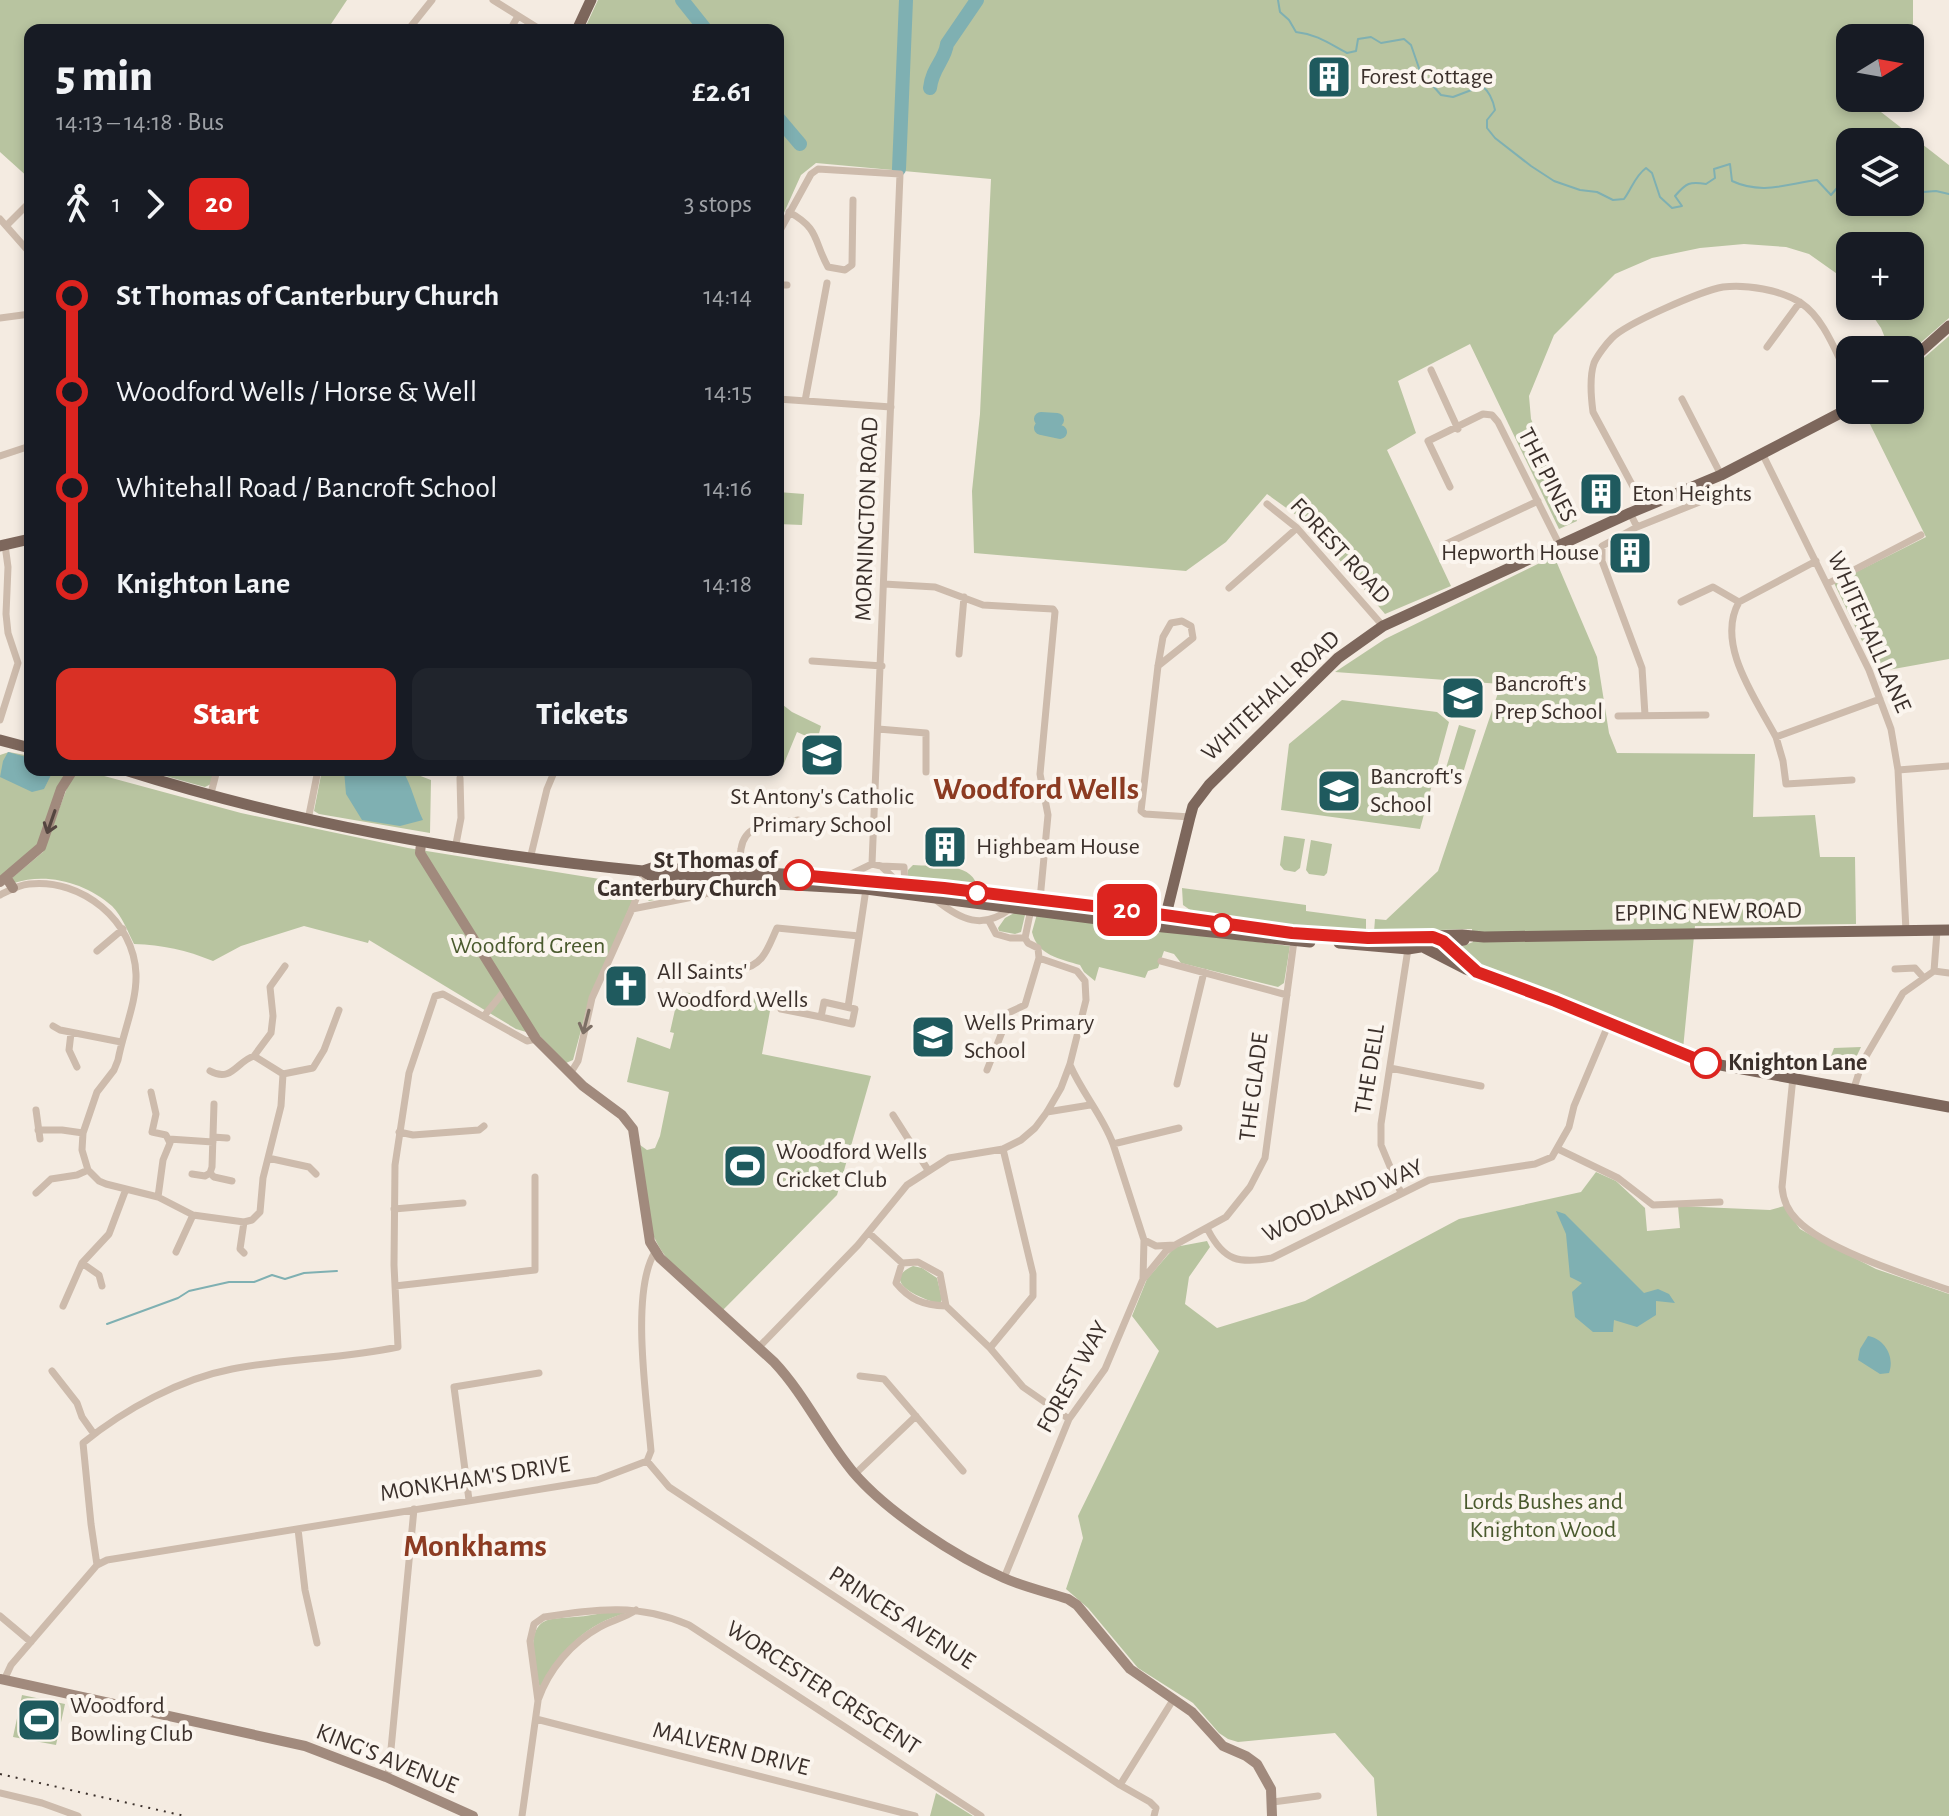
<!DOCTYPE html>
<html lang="en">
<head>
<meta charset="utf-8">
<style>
	:root { --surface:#171b24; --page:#20242c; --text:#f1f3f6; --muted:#9ea1a6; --accent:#d93025 }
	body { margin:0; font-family:"Alegreya Sans",sans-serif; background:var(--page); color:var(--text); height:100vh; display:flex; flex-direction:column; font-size:30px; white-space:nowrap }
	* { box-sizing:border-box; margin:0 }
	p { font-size:26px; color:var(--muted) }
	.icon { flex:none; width:44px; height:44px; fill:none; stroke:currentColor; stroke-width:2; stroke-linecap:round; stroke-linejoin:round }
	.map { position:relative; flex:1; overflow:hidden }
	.drawer { position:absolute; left:24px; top:24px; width:760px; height:752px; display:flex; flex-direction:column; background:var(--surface); border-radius:16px; box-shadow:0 4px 12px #0003 }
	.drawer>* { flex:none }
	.badge { padding:0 16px; border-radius:12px; font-size:28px; line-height:52px }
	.needle { width:52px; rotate:79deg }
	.fabs { position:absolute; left:1836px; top:24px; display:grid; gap:16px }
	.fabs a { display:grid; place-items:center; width:88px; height:88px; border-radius:16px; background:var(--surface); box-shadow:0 4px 12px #0003; font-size:40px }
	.map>.badge { position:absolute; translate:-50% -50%; box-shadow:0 0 0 4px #fff }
	.legs { display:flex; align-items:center; gap:12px; height:88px; padding:0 32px; font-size:26px }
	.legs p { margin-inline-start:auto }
	.overview { display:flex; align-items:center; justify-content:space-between; height:136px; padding:0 32px }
	h1 { font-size:44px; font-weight:800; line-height:60px }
	.primary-button { display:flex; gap:16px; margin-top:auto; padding:16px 32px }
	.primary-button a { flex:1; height:92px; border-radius:16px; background:var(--accent); color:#fff; font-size:32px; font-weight:800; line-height:92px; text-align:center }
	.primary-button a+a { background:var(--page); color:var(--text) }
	ul { padding:0 32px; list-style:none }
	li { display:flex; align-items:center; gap:28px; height:96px; font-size:30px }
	li i { display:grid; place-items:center; width:12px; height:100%; margin:0 10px; background:currentColor }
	li i::after { content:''; width:20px; height:20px; margin:-10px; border:6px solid; border-radius:50%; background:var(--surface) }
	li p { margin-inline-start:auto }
	li:first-child i { background:linear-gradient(#0000 50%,currentColor 0) }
	li:last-child i { background:linear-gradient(currentColor 50%,#0000 0) }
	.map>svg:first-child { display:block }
	.green { fill:#b8c4a0; fill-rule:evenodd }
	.water { fill:#7fb0b2 }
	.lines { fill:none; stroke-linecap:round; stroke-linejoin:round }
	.stream { stroke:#7fb0b2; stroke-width:2 }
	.river { stroke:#7fb0b2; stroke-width:14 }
	.street { stroke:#cdbbac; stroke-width:7 }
	.secondary { stroke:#a18a7d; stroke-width:10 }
	.primary { stroke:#7d675c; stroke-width:11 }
	.rail { stroke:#3b302b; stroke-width:2; stroke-dasharray:2 6; stroke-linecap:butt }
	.oneway { stroke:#544640 }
	.oneway2 { stroke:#7d6f65 }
	.line-1-casing { stroke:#fff; stroke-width:18 }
	.line-1 { stroke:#dc241f; stroke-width:12 }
	.stop-1-dot { fill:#fff; stroke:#dc241f; stroke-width:4 }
	.labels { text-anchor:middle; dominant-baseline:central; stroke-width:8; stroke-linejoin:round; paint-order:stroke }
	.poi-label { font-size:24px; fill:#3b302b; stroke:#fbf5ee; text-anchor:start }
	.street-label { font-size:24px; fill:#3b302b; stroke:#fbf5ee }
	.stop-label { font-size:24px; font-weight:bold; fill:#3b302b; stroke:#fbf5ee; text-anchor:end }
	.park-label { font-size:24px; fill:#4a5a2e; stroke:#fbf5ee }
	.district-label { font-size:32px; font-weight:bold; fill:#8c3b22; stroke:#fbf5ee }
</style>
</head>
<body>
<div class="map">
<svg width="1949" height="1816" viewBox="0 0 1949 1816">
	<rect width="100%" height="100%" fill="#f4ebe1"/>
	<path class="green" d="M0,0H347L327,30H30V179L0,152Z
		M598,0H1913V29L1846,34L1839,79L1850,88V98H1863L1949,165V318L1910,352V350H1890L1881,328L1866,306H1910V246H1850V283L1809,254L1786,247L1744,244L1700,248L1652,258L1615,274L1554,335L1529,396L1531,419L1577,521L1559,529L1470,344L1398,381L1416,433L1387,450L1451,586L1385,614L1310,525L1267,494L1226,542L1186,571L974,553L972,491L980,414L991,179L816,163L801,175L778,226V30H584ZM1850,142H1910V202H1850Z
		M1949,336V659L1877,672L1834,583L1926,537L1863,410H1910V370Z
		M778,492L804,494L802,525L778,524Z
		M1554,556L1597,657L1609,733L1617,753L1755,754L1753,817L1815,815L1820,857H1855L1856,924L1695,926L1683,1049L1477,964L1458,948L1473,942L1472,929L1374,932L1375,919L1386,920L1438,871L1501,684L1335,672L1385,639Z
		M1342,700L1437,712L1449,722L1420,829L1281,810L1289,744Z
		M778,701L792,712L821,726L817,741L797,732L783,766L778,764Z
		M1459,725L1476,730L1460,783L1443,778Z
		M9,752L30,756V770H66L38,846L0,877V755Z
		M82,770L241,813L408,848L631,884L635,890L634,897L590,997L573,1060L566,1063L540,1036L516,1029L369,940L368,943L304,926L241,946L213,961C186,950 163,945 134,944C128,932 122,916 112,906C86,883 47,872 14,883L12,878L43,852L70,780L75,773Z
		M144,770H215L211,784L205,787Z
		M322,770H405L431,780L430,833L319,814L314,811Z
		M1284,836L1305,839L1300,868L1295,872L1284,870L1280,865Z
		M1311,840L1332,844L1327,873L1324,876L1309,874L1306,870Z
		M913,865C934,867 969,861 977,885L908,876V870Z
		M652,884L682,885L688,894L649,901L645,897Z
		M1182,888L1306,905V911L1366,919V932L1308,929L1193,912L1183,905Z
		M1016,912L1025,915L1021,932L1015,934L999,931L998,928L1005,918Z
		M1037,914L1290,946L1284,983L1278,987L1181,963L1174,954L1164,951L1158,968L1148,971L1145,978L1099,967L1095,981L1084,972L1080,965C1060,959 1037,955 1032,932Z
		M679,992L772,1000L762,1054L871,1076L837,1195L723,1310C701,1290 671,1270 657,1243C644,1219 644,1173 640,1145L647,1150L655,1148L660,1136L669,1092L627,1082L637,1037L670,1049L674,1033L670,1032Z
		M1861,1047L1851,1068L1828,1064L1834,1048Z
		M1596,1172L1616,1181L1645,1208L1647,1231L1680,1228L1678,1206L1770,1210L1784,1206L1800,1229L1825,1243L1876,1269L1949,1294V1816H1377L1374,1778L1335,1733L1238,1742L1228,1739L1219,1733L1193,1703L1138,1668L1088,1608L1066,1589L1083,1538L1078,1516L1159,1351L1132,1316L1147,1279L1166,1257L1175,1247L1207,1241L1210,1247L1189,1277L1185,1304L1217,1328L1305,1301L1459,1219L1581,1192Z
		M913,1266L922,1268L937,1278L942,1299L940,1304C925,1300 877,1282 913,1266Z
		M602,1613H627C588,1622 555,1654 540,1690C537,1669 521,1624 552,1619C569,1617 586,1617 602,1613Z
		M22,1695L65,1704L56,1745L13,1737Z
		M936,1793L973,1816H930Z"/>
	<path class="water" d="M8,752L30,758V770H48L51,775L44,789L32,792L0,777L3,761Z
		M344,770H402C412,785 415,804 423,820L400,826L362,820L346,794Z
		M1556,1211L1565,1214L1644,1293L1658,1289L1669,1294L1675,1303L1656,1301V1315L1637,1327L1614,1320L1613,1332H1593L1575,1317L1572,1292L1582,1283L1570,1277L1566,1234Z
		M1868,1336C1885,1339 1895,1357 1889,1373L1880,1374L1858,1360L1860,1349Z"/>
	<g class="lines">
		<path class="stream" d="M1278,0L1280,12L1289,20L1296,32C1317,34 1330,44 1347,53L1356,51L1358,39L1371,37L1381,43L1404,39L1411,45L1420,71L1441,95L1453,97L1482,86C1490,92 1493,100 1495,110L1487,120V128L1495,138L1531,166L1554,181L1580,190L1597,192L1613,200L1624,199C1632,188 1635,176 1646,168L1652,173L1660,197L1672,208L1682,206L1675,196C1686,183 1690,181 1706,184L1715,178L1714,169L1730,164L1732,181C1762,195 1787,184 1817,180L1831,195L1844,180L1850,184
			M1910,193L1936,191L1949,194
			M1875,202H1889
			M107,1324L178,1298L189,1291L229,1282H254L272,1275L285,1279L304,1273L337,1271"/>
		<path class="river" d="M682,0L706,30
			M930,88C932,68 945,60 947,44L977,0
			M778,118L800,144
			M899,169L906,0
			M1041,419L1057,420
			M1041,428L1060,432"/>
		<path class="street" d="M493,0L541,30
			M408,30L432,0
			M510,30L518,16
			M789,212C820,229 813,240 828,267L845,270L852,265L853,200
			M0,219L30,253
			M7,225L30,202
			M778,234L811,174L818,169L900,174L872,864
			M778,285H787
			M0,318L30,314
			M1767,347L1800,302
			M1431,370L1458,429
			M778,399L891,407
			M1682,399L1721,475
			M805,401L827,283
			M1763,455L1869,670L1891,729L1898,770L1906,931
			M0,456L30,446
			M1450,487L1428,441L1483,414L1492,415L1498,422L1560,546
			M1702,501L1718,494
			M1267,504L1297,528L1383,626
			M1644,507L1593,412C1591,397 1589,378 1594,363C1597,356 1606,344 1612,338C1627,323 1701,291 1723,287C1746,284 1781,290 1801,303C1825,319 1837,356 1850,380
			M1630,513L1637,527L1602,546V561L1642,668L1645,715
			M1637,527L1702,501L1696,486
			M1444,545L1538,501
			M884,584L935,587L983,605L1053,609L1055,612L1040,774L1048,815L1039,910
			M1827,584L1921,535
			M778,587H779
			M1229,588L1297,528
			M1681,602L1713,587L1739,602L1816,561
			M1739,602C1715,644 1756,699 1776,737
			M959,654L964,597
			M812,661L882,666
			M1158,666L1193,638L1191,626L1182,621L1171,623L1163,637L1158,666L1141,811L1145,814L1190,817
			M1618,716L1706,715
			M0,720L18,663L8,633L6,614L8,567L5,545
			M878,729L926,733V772
			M1898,770L1949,766
			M1852,780L1786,784L1783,761L1776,737L1880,699
			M210,797L217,770
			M308,820L318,770
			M455,849L461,818L460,778
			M530,859L547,789L555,770
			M881,866L904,867L905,884
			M750,871C742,866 739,860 741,849C745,821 775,824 798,820
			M843,878L872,864L881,866L900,884
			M685,880C701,903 728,892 751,886
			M0,895C10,890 18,885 29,884C82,878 134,921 136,974C137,1002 123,1032 118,1060L114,1070L97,1092L83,1133L82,1150L88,1170L99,1181L106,1184L158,1197L193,1215L244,1222L252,1220L260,1212L263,1178L281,1106L283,1074L254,1056C237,1061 232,1083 210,1071
			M936,900C961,920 982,930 1010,909
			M632,909L703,895
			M989,921L996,934L1010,938H1025
			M1025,938L1031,909
			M97,951L123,929
			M1161,961L1287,995
			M740,969C764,966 768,947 777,928L859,936L866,889
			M1895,969L1915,968L1923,977
			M1934,971L1949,973
			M824,1002L855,1009L852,1024L821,1017Z
			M848,1007L859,936
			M781,1009L821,1017
			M484,1016L505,990
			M53,1026L60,1030L121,1042
			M71,1033L69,1050L77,1067
			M254,1056L271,1033L273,1016L270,987L285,966
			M1390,1068L1481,1086
			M987,1070L1010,1012L1025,1005L1039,958
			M283,1074L313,1068L324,1050L339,1010
			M570,1074L578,1061L592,998L632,909L642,884L643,871
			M1793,1077L1782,1187C1783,1199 1788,1211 1797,1220C1826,1250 1909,1276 1949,1290
			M1177,1084L1204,972
			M1854,1088L1862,1063L1903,993L1934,971L1937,931
			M151,1092L156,1114L152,1132L166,1135L170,1143L163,1160L158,1197
			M36,1110L40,1139
			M1047,1112L1090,1105
			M893,1115L928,1170
			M38,1130H62L83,1133
			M399,1132L413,1135L479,1130L484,1126
			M213,1137L227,1138
			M169,1139L213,1142
			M1113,1144L1179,1128
			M1558,1149L1618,1178L1653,1205L1720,1202
			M268,1158L309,1167L316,1174
			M210,1173L214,1177L232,1181
			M192,1174L205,1176L210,1173L212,1167L214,1104
			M36,1193L51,1179L77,1175L88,1170
			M1401,1193L1381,1145V1124L1408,949
			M394,1209L463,1203
			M1208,1230C1224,1261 1239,1264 1272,1258L1429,1180L1535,1164L1552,1157L1569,1127L1574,1106L1609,1023
			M869,1233L902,1263L918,1262L940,1274L946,1306L990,1348L1023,1387L1069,1419
			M1144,1240L1156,1246L1175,1245L1166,1251L1144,1278
			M1175,1245L1226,1217L1250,1187L1265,1158L1294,941
			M176,1252L193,1215
			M244,1253L240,1249L244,1222
			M82,1263L99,1275L102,1286
			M902,1263L896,1283C910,1300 923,1305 946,1306
			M395,1286L535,1270V1177
			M63,1306L82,1263L109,1234L126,1189
			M759,1347L858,1245L907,1185L949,1158L1003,1149L1021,1140L1035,1128L1047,1112L1061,1088L1070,1064L1086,1000L1085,981L1077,971L1039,958L1038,948L1028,943L1025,938
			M990,1348L1033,1296V1274L1003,1149
			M52,1371L77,1403L82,1417L94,1434
			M860,1376L884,1379L963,1471
			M647,1461L669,1487L1120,1785L1150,1802L1156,1808L1154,1816
			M855,1474L916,1416
			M469,1500L454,1387L539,1373
			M298,1529L305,1590L317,1643
			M97,1565L107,1560L597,1480L647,1461L651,1451C647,1402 630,1292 655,1252
			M1004,1578L1069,1419L1105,1369L1143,1279L1144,1240L1113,1144C1103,1116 1082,1093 1070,1065
			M0,1616L31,1642
			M5,1678L11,1665L97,1565L91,1524L83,1443C125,1409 180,1379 232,1369C287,1358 344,1359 398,1347L394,1265L395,1165L409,1073L435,996L443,994L527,1041L536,1039
			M538,1700C549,1669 571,1643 600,1627C612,1620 625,1618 636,1610
			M536,1719L915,1816
			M386,1777L389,1770L414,1509
			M1120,1785L1173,1700
			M0,1793L42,1803L78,1816
			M1273,1802L1318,1796
			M522,1816L538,1701L530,1641L534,1624L544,1617C598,1609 638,1603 689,1625L981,1816"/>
		<path class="secondary" d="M421,844L420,853L536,1039L583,1086L622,1115L633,1129L650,1242L660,1258L774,1362C805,1395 824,1437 853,1472C887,1512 956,1557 1004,1578C1024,1587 1047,1592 1068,1599L1077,1605L1130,1669L1192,1712L1223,1746L1246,1756L1257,1764L1271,1789L1272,1816
			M6,877L13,888
			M0,882L41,847L61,789L73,770
			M0,1679L305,1746L386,1777L473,1816"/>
		<path class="primary" d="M577,30L591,0
			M1910,361L1949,326
			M0,546L30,539
			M0,740L30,748
			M125,770C295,824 466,854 643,871L652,868L783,874L922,886L1143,912L1292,933L1368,938L1462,935L1484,937L1949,930
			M643,871L653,877L866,889L1144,925L1310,942
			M1163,927L1190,817L1193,806L1209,785L1338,658L1383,626L1630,513L1721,475L1850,408
			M1339,943L1408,949L1464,940
			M1425,948L1466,969L1555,1001L1693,1060L1949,1107"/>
		<path class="rail" d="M0,1774L185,1816"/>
	</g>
	<defs><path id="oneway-shaft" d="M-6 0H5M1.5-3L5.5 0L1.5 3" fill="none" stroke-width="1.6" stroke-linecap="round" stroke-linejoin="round" transform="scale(2)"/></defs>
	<use class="oneway" href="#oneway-shaft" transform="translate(51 822) rotate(109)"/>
	<use class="oneway2" href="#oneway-shaft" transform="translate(586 1022) rotate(104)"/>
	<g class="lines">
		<g class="line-1-casing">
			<path id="line-1" d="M799,875L944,888L1143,912L1292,933L1368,938L1433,937L1443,941L1477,972L1555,1001L1706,1063"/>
		</g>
		<use href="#line-1" class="line-1"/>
	</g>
	<defs>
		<g id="building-square" transform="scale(2.3)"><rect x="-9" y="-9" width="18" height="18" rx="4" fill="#1f5a5e" stroke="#fbf5ee"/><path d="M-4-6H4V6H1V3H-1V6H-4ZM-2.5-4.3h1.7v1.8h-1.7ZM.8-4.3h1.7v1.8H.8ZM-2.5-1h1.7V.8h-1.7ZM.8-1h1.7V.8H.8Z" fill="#fff"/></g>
		<g id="school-square" transform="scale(2.3)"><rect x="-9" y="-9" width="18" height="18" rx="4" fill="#1f5a5e" stroke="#fbf5ee"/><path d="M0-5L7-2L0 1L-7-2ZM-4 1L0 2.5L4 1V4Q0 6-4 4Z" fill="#fff"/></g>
		<g id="church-square" transform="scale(2.3)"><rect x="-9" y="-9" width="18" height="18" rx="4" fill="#1f5a5e" stroke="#fbf5ee"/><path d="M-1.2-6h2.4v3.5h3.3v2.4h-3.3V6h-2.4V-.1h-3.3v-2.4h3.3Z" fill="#fff"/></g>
		<g id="stadium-square" transform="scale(2.3)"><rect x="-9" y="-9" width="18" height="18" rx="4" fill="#1f5a5e" stroke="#fbf5ee"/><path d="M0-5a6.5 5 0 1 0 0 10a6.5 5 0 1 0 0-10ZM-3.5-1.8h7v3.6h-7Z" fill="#fff"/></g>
	</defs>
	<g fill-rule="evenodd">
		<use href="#building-square" x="1329" y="77"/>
		<use href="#building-square" x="1601" y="494"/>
		<use href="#building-square" x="1630" y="553"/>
		<use href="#school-square" x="1463" y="698"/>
		<use href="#school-square" x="822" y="755"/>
		<use href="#school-square" x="1339" y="791"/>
		<use href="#building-square" x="945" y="847"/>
		<use href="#church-square" x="626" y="986"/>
		<use href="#school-square" x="933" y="1037"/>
		<use href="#stadium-square" x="745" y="1166"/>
		<use href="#stadium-square" x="39" y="1720"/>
	</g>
	<g class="stop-1-dot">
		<circle cx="799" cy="875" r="14"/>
		<circle cx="977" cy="893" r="10"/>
		<circle cx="1222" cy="925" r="10"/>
		<circle cx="1706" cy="1063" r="14"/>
	</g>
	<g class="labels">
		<g class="poi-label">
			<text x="1360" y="77">Forest Cottage</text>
			<text x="1632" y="494">Eton Heights</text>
			<text x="1599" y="553" text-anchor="end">Hepworth House</text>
			<text x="1494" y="684">Bancroft's<tspan x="1494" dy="28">Prep School</tspan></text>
			<text x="1370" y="777">Bancroft's<tspan x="1370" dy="28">School</tspan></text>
			<text x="822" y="797" text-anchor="middle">St Antony's Catholic<tspan x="822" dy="28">Primary School</tspan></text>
			<text x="976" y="847">Highbeam House</text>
			<text x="657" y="972">All Saints'<tspan x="657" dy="28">Woodford Wells</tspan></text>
			<text x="964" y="1023">Wells Primary<tspan x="964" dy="28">School</tspan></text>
			<text x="776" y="1152">Woodford Wells<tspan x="776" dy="28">Cricket Club</tspan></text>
			<text x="70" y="1706">Woodford<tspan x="70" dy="28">Bowling Club</tspan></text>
		</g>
		<g class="street-label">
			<text transform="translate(1547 475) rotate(63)">THE PINES</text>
			<text transform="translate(867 519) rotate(-88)">MORNINGTON ROAD</text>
			<text transform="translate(1340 551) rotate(47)">FOREST ROAD</text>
			<text transform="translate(1869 632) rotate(66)">WHITEHALL LANE</text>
			<text transform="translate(1271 696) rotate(-43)">WHITEHALL ROAD</text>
			<text transform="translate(1708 912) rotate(-1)">EPPING NEW ROAD</text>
			<text transform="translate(1370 1069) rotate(-81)">THE DELL</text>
			<text transform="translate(1254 1087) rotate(-83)">THE GLADE</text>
			<text transform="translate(1343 1201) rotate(-24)">WOODLAND WAY</text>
			<text transform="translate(1073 1377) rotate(-61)">FOREST WAY</text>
			<text transform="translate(475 1479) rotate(-9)">MONKHAM'S DRIVE</text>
			<text transform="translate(902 1618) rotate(33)">PRINCES AVENUE</text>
			<text transform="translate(823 1688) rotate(33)">WORCESTER CRESCENT</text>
			<text transform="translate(731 1749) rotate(14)">MALVERN DRIVE</text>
			<text transform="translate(387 1759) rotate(22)">KING'S AVENUE</text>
		</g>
		<g class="stop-label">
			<text x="777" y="861">St Thomas of<tspan x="777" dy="28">Canterbury Church</tspan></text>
			<text x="1728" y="1063" text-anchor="start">Knighton Lane</text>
		</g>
		<g class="park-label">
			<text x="528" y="946">Woodford Green</text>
			<text x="1543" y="1502">Lords Bushes and<tspan x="1543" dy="28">Knighton Wood</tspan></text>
		</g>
		<g class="district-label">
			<text x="1036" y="789">Woodford Wells</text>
			<text x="475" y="1546">Monkhams</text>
		</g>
	</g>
</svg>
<div class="fabs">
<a><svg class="needle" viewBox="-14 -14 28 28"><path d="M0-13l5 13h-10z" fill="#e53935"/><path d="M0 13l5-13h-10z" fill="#9ea1a6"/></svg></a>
<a><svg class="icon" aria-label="layers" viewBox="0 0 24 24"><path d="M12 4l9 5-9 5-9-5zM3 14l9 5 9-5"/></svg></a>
<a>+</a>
<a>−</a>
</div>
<b class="badge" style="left:1127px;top:910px;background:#dc241f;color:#fff">20</b>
<section class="drawer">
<div class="overview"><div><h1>5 min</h1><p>14:13 – 14:18 · Bus</p></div><b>£2.61</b></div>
<div class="legs"><svg class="icon" aria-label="walk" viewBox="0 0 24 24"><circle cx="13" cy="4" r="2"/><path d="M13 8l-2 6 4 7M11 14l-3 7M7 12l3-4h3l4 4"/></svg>1<svg class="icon" aria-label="forward" viewBox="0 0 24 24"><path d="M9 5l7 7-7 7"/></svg><b class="badge" style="background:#dc241f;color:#fff">20</b><p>3 stops</p></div>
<ul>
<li><i style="color:#dc241f"></i><b>St Thomas of Canterbury Church</b><p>14:14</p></li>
<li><i style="color:#dc241f"></i><span>Woodford Wells / Horse &amp; Well</span><p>14:15</p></li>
<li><i style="color:#dc241f"></i><span>Whitehall Road / Bancroft School</span><p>14:16</p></li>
<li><i style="color:#dc241f"></i><b>Knighton Lane</b><p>14:18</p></li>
</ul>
<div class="primary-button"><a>Start</a><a>Tickets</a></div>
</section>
</div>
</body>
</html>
